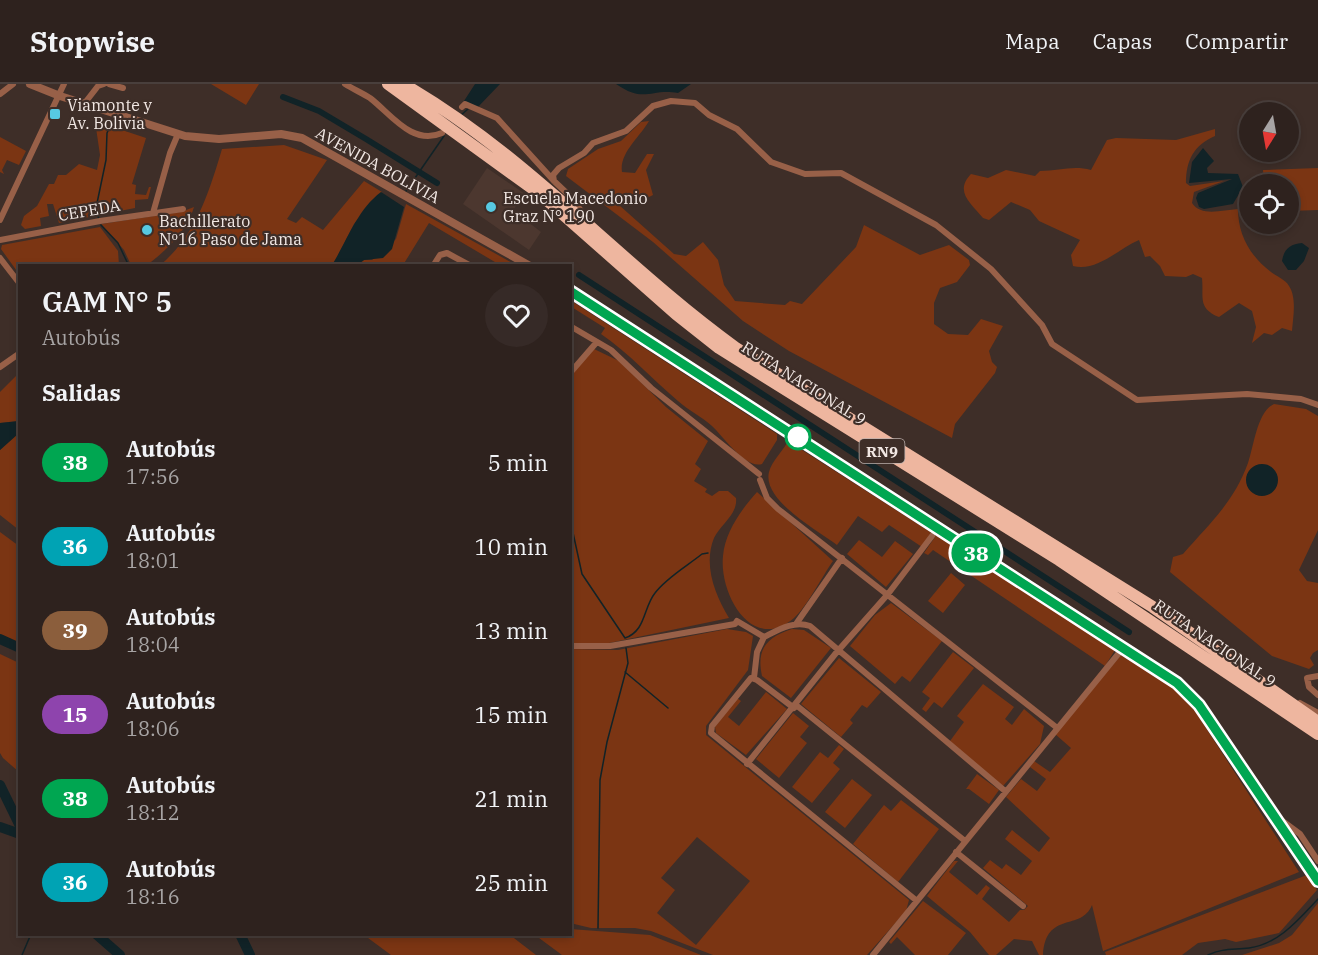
<!DOCTYPE html>
<html lang="es">
<head>
<meta charset="utf-8">
<style>
	:root { --surface:#2e221e; --page:#362a27; --text:#f1f3f6; --muted:#a7a4a4; --line:#493f3c }
	body { margin:0; font-family:"IBM Plex Serif",serif; background:var(--page); color:var(--text); height:100vh; display:flex; flex-direction:column; font-size:22px; white-space:nowrap }
	* { box-sizing:border-box; margin:0 }
	p { font-size:20px; color:var(--muted) }
	.icon { flex:none; width:33px; height:33px; fill:none; stroke:currentColor; stroke-width:2; stroke-linecap:round; stroke-linejoin:round }
	.map { position:relative; flex:1; overflow:hidden }
	.details { position:absolute; left:18px; top:180px; width:554px; height:672px; display:flex; flex-direction:column; background:var(--surface); border-radius:0px; box-shadow:0 3px 9px #0003,0 0 0 2px var(--line) }
	.details>* { flex:none }
	.badge { padding:0 12px; border-radius:20px; font-size:21px; line-height:39px }
	.needle { width:39px; rotate:191deg }
	.controls { position:absolute; left:1239px; top:18px; display:grid; gap:12px }
	.controls a { display:grid; place-items:center; width:60px; height:60px; border-radius:50%; background:var(--surface); box-shadow:0 3px 9px #0003,0 0 0 2px var(--line); font-size:30px }
	.map>.badge { position:absolute; translate:-50% -50%; box-shadow:0 0 0 3px #fff }
	h2 { padding:0 24px; font-size:22px; line-height:54px }
	.round { display:grid; place-items:center; flex:none; width:63px; height:63px; border-radius:32px; background:var(--page) }
	.head { display:flex; align-items:center; justify-content:space-between; height:102px; padding:0 24px }
	h1 { font-size:28px; font-weight:600; line-height:45px }
	ul { padding:0; list-style:none }
	li { display:flex; align-items:center; gap:18px; height:84px; padding:0 24px }
	li div { flex:1 }
	li b { display:block; font-size:22px }
	li em { font-style:normal }
	li .badge { min-width:66px; font-weight:700; text-align:center }
	header { display:flex; align-items:center; gap:36px; box-sizing:border-box; height:84px; padding:0 30px; background:var(--surface); border-bottom:2px solid var(--line) }
	header strong { font-size:28px }
	nav { display:flex; gap:33px; margin-inline-start:auto; font-size:21px }
	.map>svg:first-child { display:block }
	.built { fill:#4c372f }
	.green { fill:#7b3513; fill-rule:evenodd }
	.water { fill:#112327 }
	.lines { fill:none; stroke-linecap:round; stroke-linejoin:round }
	.stream { stroke:#112327; stroke-width:1.5 }
	.canal { stroke:#112327; stroke-width:6 }
	.river { stroke:#112327; stroke-width:10 }
	.minor { stroke:#986048; stroke-width:6 }
	.tertiary { stroke:#986048; stroke-width:8 }
	.motorway { stroke:#eeb69f; stroke-width:12 }
	.line-casing { stroke:#fff; stroke-width:14 }
	.line { stroke:#00a651; stroke-width:9 }
	.poi-dot { fill:#57c9e2; stroke:#3e2e28; stroke-width:2 }
	.stop-dot { fill:#fff; stroke:#00a651; stroke-width:3 }
	.labels { text-anchor:middle; dominant-baseline:central; stroke-width:4.5; stroke-linejoin:round; paint-order:stroke }
	.shield { fill:#3e2e28; stroke:#bcb0ac; stroke-width:1.5 }
	.shield-label { font-size:15px; font-weight:bold; fill:#f2e8e4 }
	.poi-label { font-size:16px; fill:#f2e8e4; stroke:#3e2e28; text-anchor:start }
	.street-label { font-size:16px; fill:#f2e8e4; stroke:#3e2e28 }
</style>
</head>
<body>
<header>
<strong>Stopwise</strong>
<nav><a>Mapa</a><a>Capas</a><a>Compartir</a></nav>
</header>
<div class="map">
<svg width="1318" height="871" viewBox="0 0 1318 871">
	<rect width="100%" height="100%" fill="#3e2e28"/>
	<path class="built" d="M487,84L525,110L513,126L541,148L529,166L463,120Z"/>
	<path class="green" d="M211,0H259L246,21Z
		M95,37L146,54L132,100L136,101L135,110L146,111L149,103H151L148,115L135,116V124L59,139L53,120H47L49,132L40,134L41,142L25,145L21,141L24,132L37,122L49,100H54L58,91H66L79,80L97,86L100,71Z
		M649,37C640,53 619,69 622,88L635,89L647,70H654L646,86L653,111L647,114L640,110L632,119L619,121L674,170L686,172L703,158L718,176L724,201L735,217L785,221L790,217L802,220L856,163L864,141L920,171L949,161L969,176L970,181L957,198L940,204L934,219V240L948,250L968,251L981,235L1003,242L989,267L992,278L997,283L995,289L955,340L952,354L789,267L743,237L653,158L566,92L568,85L598,65L621,57L641,38Z
		M1215,45V52C1194,61 1186,76 1186,99L1190,102L1224,97L1194,108L1192,119C1201,133 1222,126 1238,125C1238,151 1250,172 1271,188C1276,192 1286,196 1289,202C1297,214 1293,234 1292,247L1282,244L1272,251L1264,249L1252,259L1256,243L1252,227L1239,219L1219,233C1197,224 1204,213 1202,194L1193,190L1186,193L1165,192L1160,182L1150,172L1145,173L1139,156C1118,165 1097,188 1073,182L1071,171L1080,156L1039,137L1030,126L1011,118L989,136L983,134C971,119 954,108 971,90L988,94L1006,86L1035,92L1040,87C1059,87 1073,81 1091,86L1107,56L1116,54L1176,56Z
		M0,53L26,67L19,81L7,76L2,86L4,90L0,88Z
		M284,61L327,76L287,135L296,139L302,133L323,146L364,97L382,108L354,140L333,181L159,182C196,152 209,108 222,65Z
		M1318,84V126L1289,127L1288,100H1264L1263,86Z
		M406,120L516,181H500L429,139L403,181L357,182L364,176H372L396,155Z
		M194,123C188,146 166,167 147,181H131L124,166L101,140L181,128Z
		M100,143L118,167L119,181L20,182L19,190L1,165L2,161Z
		M570,216L777,350V356L762,380C745,385 723,352 712,342C702,333 688,326 678,317C652,295 629,269 601,250L605,244L570,222Z
		M594,265L619,277L666,323L708,357L695,380L701,385L694,397L707,405L705,408L712,412L719,407H728L736,414C738,430 721,440 714,454C703,481 715,511 729,534L609,559H570V290Z
		M19,289V337L0,339V308Z
		M1274,320L1306,325L1318,332V446L1299,486L1307,497L1318,499V566L1313,569L1310,574L1314,581L1309,585L1272,572L1170,488L1173,473L1183,470C1210,439 1234,418 1248,379C1254,362 1257,328 1274,320Z
		M19,349V446L0,431V366Z
		M787,359L802,366L1115,566L1105,582L933,466L928,471L924,469L935,453L931,450L922,463L889,441L882,448L858,432L837,461C817,446 762,416 769,388C772,377 781,369 787,359Z
		M757,408L833,477C823,491 806,524 794,534C752,570 719,510 723,472C725,448 741,426 757,408Z
		M0,448L19,462V559L0,550Z
		M859,456L882,473L895,457L913,470L886,503L847,470Z
		M951,489L965,501L943,529L928,517Z
		M891,519L942,557L910,598L902,592L895,600L850,562L875,531Z
		M727,545L746,548L753,552L748,586L706,642V651L909,816L906,827L867,871H713L651,847L635,844H591L570,839V565L618,566ZM697,753L750,797L696,861L657,829L675,806L661,794Z
		M792,545L804,546L831,564L791,614L762,592C756,565 767,553 792,545Z
		M953,568L974,584L942,624L934,618L926,628L922,625L930,614L922,608Z
		M0,570L19,579V688L3,674L0,669Z
		M1121,571L1174,605L1195,627L1299,788L1103,867L1092,821C1081,848 1046,826 1043,871H1039L1032,857L1014,855L996,871H989L970,848L927,812L954,777H958L949,788L977,811L986,801L990,804L982,815L1009,838L1020,826H1024L1028,822L983,784L990,776L1002,785L1006,780L1021,791L1032,777L1005,755L1012,746L1039,768L1050,754L1006,713L1021,695L1037,707L1046,695L1030,683L1034,677L1050,688L1071,664L1055,650Z
		M839,574L881,608L867,624L862,621L850,636L853,639L841,653L801,620Z
		M983,600L1014,623L1005,635L1012,641L1024,625L1044,642L1040,660L1003,702L974,681L950,657L964,638L957,632Z
		M766,608L787,625L746,671L716,649L715,643L737,614L741,617L728,633L739,642Z
		M793,629L809,642L800,653L807,659L779,694L756,675Z
		M839,661L844,665L833,679L840,685L812,719L792,703L820,668L828,674Z
		M977,690L999,706L989,720L969,705H966Z
		M852,695L872,711L845,744L825,728Z
		M901,716L939,745L898,798L853,760L884,721L891,727Z
		M1307,791L1317,806L1279,849L1236,858L1225,855L1198,859L1182,871H1106L1105,868Z
		M923,817L966,849L948,871H915L897,853L891,860L889,858Z
		M1318,819V871H1242L1279,859L1292,851Z
		M570,845L650,851L701,871H562L535,851L570,850Z
		M364,851H510L536,871H391Z"/>
	<path class="water" d="M475,0H500L477,24L464,17Z
		M616,0H691L678,9C650,4 645,20 616,0Z
		M1203,64L1214,77L1207,84L1208,89L1238,90L1243,103L1233,120L1204,125L1199,123L1196,114L1198,109L1232,95L1189,99L1192,78Z
		M381,108L404,123L392,165L383,174L364,176L357,181H332C347,157 357,126 381,108Z
		M1302,159L1309,164L1304,177L1296,186H1288L1282,177C1284,165 1290,160 1302,159Z
		M19,337V349L0,366V339Z
		M1246 396a16 16 0 1 1 32 0a16 16 0 1 1-32 0Z"/>
	<g class="lines">
		<path class="stream" d="M116,26L119,18
			M460,32L468,25
			M406,107L444,52
			M99,136L96,124L106,76L107,49L114,33
			M101,141L118,159L129,182
			M570,431L571,423
			M570,435L582,490L625,554C646,547 643,524 655,509C666,494 687,482 702,470L708,469
			M625,588L668,624
			M598,844L600,696L607,658L628,579L626,564
			M22,871L31,850
			M1208,871C1223,864 1233,866 1249,864C1279,860 1299,835 1318,815"/>
		<path class="canal" d="M283,13L319,27L366,55
			M366,55L437,99
			M579,191L1129,548"/>
		<path class="river" d="M0,555L20,564
			M0,701L20,742
			M0,743L20,750
			M96,850L120,871
			M240,850L250,871"/>
		<path class="minor" d="M109,0L123,4
			M345,0C353,5 362,9 370,14C391,30 412,62 442,49
			M0,10L13,0
			M84,20L98,2L104,0
			M462,23L465,20L497,34L554,97L573,115L585,133
			M554,97L553,91L559,84L584,69L593,59L626,47L653,22L671,17L695,19L709,31L737,45L771,78L805,90L841,89L936,141L991,185L1042,241L1052,260L1137,316L1247,310L1301,315L1318,321
			M153,129L170,69L178,50
			M0,136L64,0
			M0,156L100,137L183,125
			M0,174L20,200
			M433,182L440,171L447,169L471,182
			M570,242L611,266L651,304L759,390
			M0,283L20,269
			M570,289L596,259
			M760,396L767,414L778,425L1056,643
			M796,540L842,474
			M570,562H610L735,540L737,537L764,553
			M1318,592L1307,594L1309,603L1318,611
			M754,594L757,568L764,553C778,546 794,536 810,542L1005,707
			M1300,619L1318,629
			M796,621L965,757
			M794,624L757,596L751,594L712,642L711,649L917,817
			M747,680L836,569L888,510L932,452
			M1277,733L1300,750L1318,777
			M956,768L1023,822
			M873,871L1119,569"/>
		<path class="tertiary" d="M30,0L60,12L185,52L219,55L281,50L302,54L530,182
			M570,207L1177,599L1199,621L1318,797"/>
		<path class="motorway" d="M388,0L540,110L676,230L719,264L1059,476L1318,650
			M403,0C527,71 621,181 736,264L1153,523L1318,638"/>
	</g>
	<g class="lines">
		<g class="line-casing">
			<path id="line" d="M570,207L1177,599L1199,621L1318,797"/>
		</g>
		<use href="#line" class="line"/>
	</g>
	<g class="poi-dot">
		<rect x="49" y="24" width="12" height="12" rx="3"/>
		<circle cx="491" cy="123" r="6"/>
		<circle cx="147" cy="146" r="6"/>
	</g>
	<circle class="stop-dot" cx="798" cy="353" r="12"/>
	<g class="labels">
		<rect class="shield" x="859.5" y="355" width="45" height="24" rx="4.5"/>
		<g class="shield-label">
			<text x="882" y="367">RN9</text>
		</g>
		<g class="poi-label">
			<text x="67" y="21">Viamonte y<tspan x="67" dy="18">Av. Bolivia</tspan></text>
			<text x="503" y="114">Escuela Macedonio<tspan x="503" dy="18">Graz N° 190</tspan></text>
			<text x="159" y="137">Bachillerato<tspan x="159" dy="18">Nº16 Paso de Jama</tspan></text>
		</g>
		<g class="street-label">
			<text transform="translate(378 81) rotate(29)">AVENIDA BOLIVIA</text>
			<text transform="translate(89 126) rotate(-10)">CEPEDA</text>
			<text transform="translate(804 299) rotate(32)">RUTA NACIONAL 9</text>
			<text transform="translate(1215 559) rotate(34)">RUTA NACIONAL 9</text>
		</g>
	</g>
</svg>
<div class="controls">
<a><svg class="needle" viewBox="-14 -14 28 28"><path d="M0-13l5 13h-10z" fill="#e53935"/><path d="M0 13l5-13h-10z" fill="#a7a4a4"/></svg></a>
<a><svg class="icon" aria-label="locate" viewBox="0 0 24 24"><circle cx="12" cy="12" r="6"/><path d="M12 2v4M12 18v4M2 12h4M18 12h4"/></svg></a>
</div>
<b class="badge" style="left:976px;top:469px;background:#00a651;color:#fff">38</b>
<section class="details">
<div class="head"><div><h1>GAM N° 5</h1><p>Autobús</p></div><a class="round"><svg class="icon" aria-label="heart" viewBox="0 0 24 24"><path d="M12 20l-8-8c-3-5 5-10 8-4 3-6 11-1 8 4z"/></svg></a></div>
<h2>Salidas</h2>
<ul>
<li><span class="badge" style="background:#00a651;color:#fff">38</span><div><b>Autobús</b><p>17:56</p></div><em>5 min</em></li>
<li><span class="badge" style="background:#00a3b4;color:#fff">36</span><div><b>Autobús</b><p>18:01</p></div><em>10 min</em></li>
<li><span class="badge" style="background:#8b5e3c;color:#fff">39</span><div><b>Autobús</b><p>18:04</p></div><em>13 min</em></li>
<li><span class="badge" style="background:#8e44ad;color:#fff">15</span><div><b>Autobús</b><p>18:06</p></div><em>15 min</em></li>
<li><span class="badge" style="background:#00a651;color:#fff">38</span><div><b>Autobús</b><p>18:12</p></div><em>21 min</em></li>
<li><span class="badge" style="background:#00a3b4;color:#fff">36</span><div><b>Autobús</b><p>18:16</p></div><em>25 min</em></li>
</ul>
</section>
</div>
</body>
</html>
